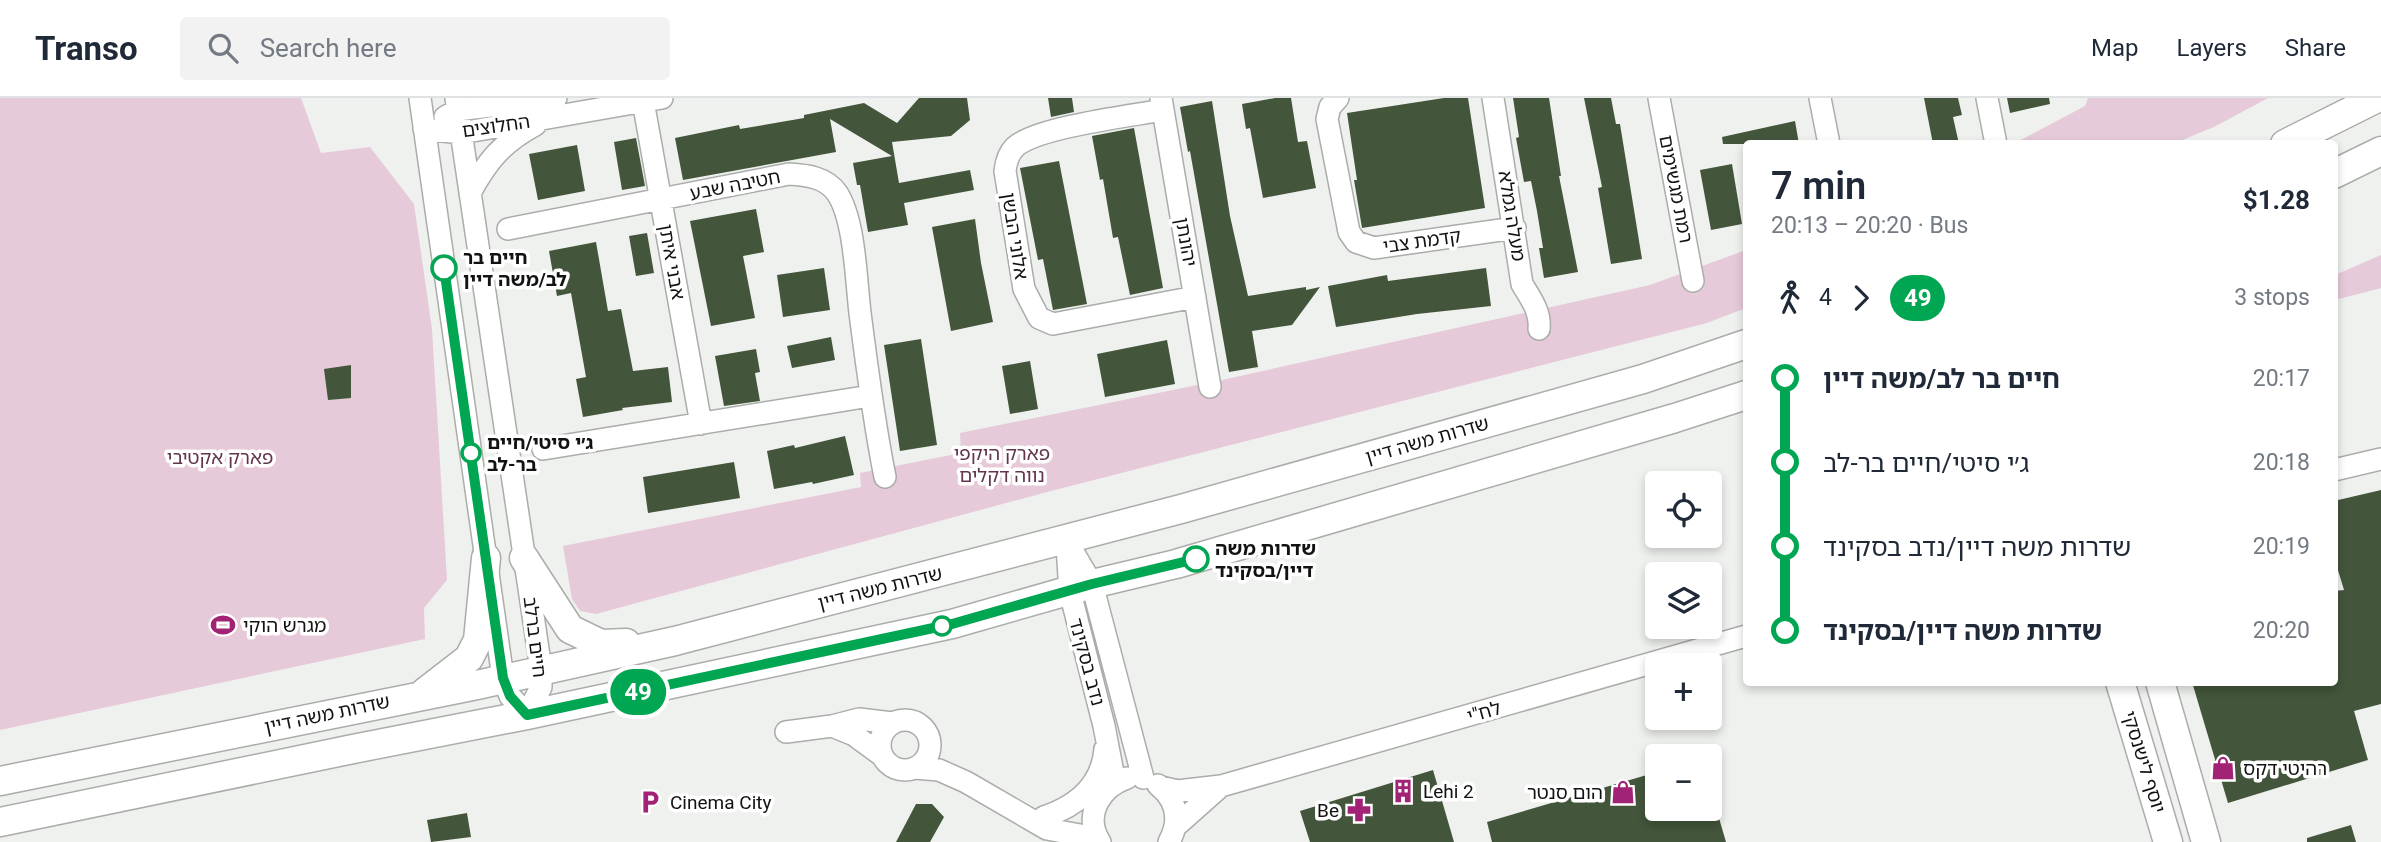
<!DOCTYPE html>
<html lang="en">
<head>
<meta charset="utf-8">
<style>
	:root { --surface:#fff; --page:#f2f2f3; --text:#1f2937; --muted:#747a83; --line:#e0e1e3 }
	body { margin:0; font-family:Roboto,"Noto Sans Hebrew",sans-serif; background:var(--page); color:var(--text); height:100vh; display:flex; flex-direction:column; font-size:26px; white-space:nowrap }
	* { box-sizing:border-box; margin:0 }
	p { font-size:23px; color:var(--muted) }
	.icon { flex:none; width:38px; height:38px; fill:none; stroke:currentColor; stroke-width:2; stroke-linecap:round; stroke-linejoin:round }
	.map { position:relative; flex:1; overflow:hidden }
	.details { position:absolute; left:1743px; top:42px; width:595px; height:546px; display:flex; flex-direction:column; background:var(--surface); border-radius:7px; box-shadow:0 4px 10px #0003 }
	.details>* { flex:none }
	.badge { padding:0 14px; border-radius:23px; font-size:24px; line-height:46px }
	.controls { position:absolute; left:1645px; top:373px; display:grid; gap:14px }
	.controls a { display:grid; place-items:center; width:77px; height:77px; border-radius:7px; background:var(--surface); box-shadow:0 4px 10px #0003; font-size:35px }
	.map>.badge { position:absolute; translate:-50% -50%; box-shadow:0 0 0 4px #fff }
	.legs { display:flex; align-items:center; gap:10px; height:77px; padding:0 28px; font-size:23px }
	.legs p { margin-inline-start:auto }
	.summary { display:flex; align-items:center; justify-content:space-between; height:119px; padding:0 28px }
	h1 { font-size:38px; font-weight:600; line-height:52px }
	ul { padding:0 28px; list-style:none }
	li { display:flex; align-items:center; gap:24px; height:84px; font-size:26px }
	li i { display:grid; place-items:center; width:10px; height:100%; margin:0 9px; background:currentColor }
	li i::after { content:''; width:18px; height:18px; margin:-9px; border:5px solid; border-radius:50%; background:var(--surface) }
	li p { margin-inline-start:auto }
	li:first-child i { background:linear-gradient(#0000 50%,currentColor 0) }
	li:last-child i { background:linear-gradient(currentColor 50%,#0000 0) }
	header { display:flex; align-items:center; gap:42px; box-sizing:border-box; height:98px; padding:0 35px; background:var(--surface); border-bottom:2px solid var(--line) }
	header strong { font-size:33px }
	nav { display:flex; gap:38px; margin-inline-start:auto; font-size:24px }
	.search { width:490px; height:63px; background:var(--page); display:flex; align-items:center; gap:18px; box-sizing:border-box; padding:0 24px; border-radius:7px; color:var(--muted); font-size:26px }
	.map>svg:first-child { display:block }
	.green { fill:#e7cad9 }
	.building { fill:#43553b }
	.lines { fill:none; stroke-linecap:round; stroke-linejoin:round }
	.minor-casing { stroke:#aaada9; stroke-width:24 }
	.major-casing { stroke:#aaada9; stroke-width:31 }
	.minor { stroke:#fff; stroke-width:21 }
	.major { stroke:#fff; stroke-width:28 }
	.line-1-casing { stroke:#fff; stroke-width:16 }
	.line-1 { stroke:#00a651; stroke-width:10 }
	.stop-1-dot { fill:#fff; stroke:#00a651; stroke-width:3.5 }
	.labels { text-anchor:middle; dominant-baseline:central; stroke-width:7; stroke-linejoin:round; paint-order:stroke }
	.street-label { font-size:19px; fill:#111211; stroke:#fff }
	.stop-label { font-size:19px; font-weight:bold; fill:#111211; stroke:#fff; text-anchor:start }
	.park-label { font-size:19px; fill:#63344e; stroke:#fff }
	.poi-label { font-size:19px; fill:#111211; stroke:#fff; text-anchor:start }
</style>
</head>
<body>
<header>
<strong>Transo</strong>
<div class="search"><svg class="icon" aria-label="search" viewBox="0 0 24 24"><circle cx="10" cy="10" r="6"/><path d="M15 15l6 6"/></svg>Search here</div>
<nav><a>Map</a><a>Layers</a><a>Share</a></nav>
</header>
<div class="map">
<svg width="2381" height="744" viewBox="0 0 2381 744">
	<rect width="100%" height="100%" fill="#eff1ee"/>
	<path class="green" d="M0,0H301L321,55L370,49L414,106L432,231L447,482L424,510L425,541L0,632Z
		M2088,0H2268L2214,29L2175,45H2015L2085,8Z
		M1746,152V210L1707,225L1047,394L596,516L580,513L572,501L563,448L861,389L860,375L961,355L960,335L1222,282L1650,187Z
		M2381,157V190L2335,202V177Z"/>
	<path class="building" d="M919,0H967L970,22L951,38L892,44L899,85L970,72L974,92L904,105L908,127L868,134L860,87H857L853,65L892,58L830,21L836,54L683,82L675,40L739,27L740,31L804,20V17L864,5L897,25Z
		M1048,0H1072L1074,14L1051,19Z
		M1275,0H1291L1298,44L1307,43L1316,90L1263,100L1250,30L1246,31L1242,6Z
		M1444,0H1468L1485,110L1362,130L1354,82H1357L1347,15Z
		M1513,0H1549L1561,78H1559L1578,174L1544,180L1539,150H1543L1537,113L1531,83L1524,84L1516,40L1519,39Z
		M1584,0H1611L1616,26H1620L1642,161L1611,166L1598,90L1602,89Z
		M1924,0H1958L1962,17L1953,19L1959,46H1933Z
		M2007,0H2049L2050,6L2010,15Z
		M1212,3L1230,118L1248,198L1306,189V192L1320,189L1292,227L1252,233L1258,269L1229,274L1190,53L1188,54L1180,9Z
		M1795,23L1799,46H1723L1722,39Z
		M1134,30L1163,190L1130,197L1118,139L1113,140L1103,81L1100,82L1092,38Z
		M636,40L645,88L622,92L614,44Z
		M577,47L585,93L538,102L529,56Z
		M1059,63L1087,206L1053,212L1043,161L1038,162L1020,70Z
		M1732,66L1742,126L1711,132L1700,72Z
		M756,111L764,154L743,158L755,220L711,228L690,123Z
		M975,121L981,165L993,224L951,233L932,129Z
		M647,135L654,175L636,178L629,138Z
		M596,144L608,213L621,211L633,273L668,269L672,304L622,310L623,312L583,319L576,281L586,279L571,195L557,198L549,153Z
		M824,170L830,212L783,219L777,177Z
		M1486,170L1491,208L1417,216L1336,229L1328,188L1387,177L1388,183Z
		M831,239L835,262L792,270L787,248Z
		M921,241L937,347L900,353L884,247Z
		M1167,242L1175,286L1105,299L1097,256Z
		M756,251L760,274L755,275L760,303L724,308L715,258Z
		M1030,263L1038,311L1010,316L1002,268Z
		M351,267V300L328,302L324,271Z
		M845,338L854,377L813,386L812,384L774,391L767,353L794,347L795,350Z
		M734,364L740,400L648,415L643,379Z
		M2381,392V606L2354,613L2368,662L2228,705L2192,584H2334V493L2344,492L2334,459V403Z
		M1433,672L1454,744H1310L1300,713Z
		M1657,674V710H1716L1726,744H1492L1487,724Z
		M916,706H932L944,719L930,744H896Z
		M467,715L471,739L431,744L427,722Z
		M2351,727L2356,744H2307V740Z"/>
	<g class="lines">
		<g class="minor-casing">
			<path id="minor" d="M420,0L503,580L510,598L527,617L541,589V571L456,0
				M1161,0L1210,289
				M1338,0L1330,9L1327,21L1349,134L1356,144L1374,150L1515,130
				M1493,0L1522,186C1531,201 1541,214 1539,231
				M1659,0L1693,183
				M1820,0L1829,46
				M1987,0L1996,46
				M643,3L701,326
				M1163,12C1130,18 1037,29 1015,49C1008,56 1006,64 1005,73L1024,191L1039,220L1053,226L1195,199
				M445,19L457,12L556,0
				M424,31L461,35L662,0
				M470,95C487,63 502,45 535,27
				M508,131L789,76C806,77 826,79 837,95C855,122 856,182 860,215C867,270 874,325 885,379
				M543,351L870,298
				M2334,372L2381,361
				M1066,442L1092,486L1143,680
				M1067,448L1070,494L1104,628L1115,685
				M880 647a25 25 0 1 1 50 0a25 25 0 1 1-50 0Z
				M832,628L854,637L880,656
				M786,634L832,628L859,621L892,625
				M914,670L939,672L966,684L1047,731L1097,740
				M1158,687C1177,702 1181,722 1169,744
				M1161,689L1177,693L1221,688L1746,538
				M1044,719C1077,708 1102,688 1105,651
				M1176,728L1221,688
				M1100,744C1083,718 1100,689 1127,680"/>
		</g>
		<g class="major-casing">
			<path id="major" d="M2285,46L2377,0
				M2334,76L2381,53
				M524,460L570,531L601,546L626,545
				M2120,584L2168,744
				M2160,584L2206,744
				M425,594L469,560L478,542L486,460
				M0,683L477,587L675,543L1181,411L1643,281L1746,246
				M0,724L353,651L527,617L952,526L1092,486L1176,466L1675,320L1746,297"/>
		</g>
		<use href="#minor" class="minor"/>
		<use href="#major" class="major"/>
	</g>
	<g class="lines">
		<g class="line-1-casing">
			<path id="line-1" d="M444,170L503,580L510,598L527,617L952,526L1092,486L1196,461"/>
		</g>
		<use href="#line-1" class="line-1"/>
	</g>
	<defs>
		<g id="stadium-bare" transform="scale(1.89)"><path d="M0-5a6.5 5 0 1 0 0 10a6.5 5 0 1 0 0-10ZM-3.5-1.8h7v3.6h-7Z" fill="#a22375" stroke="#fff" stroke-width="2.5" paint-order="stroke"/></g>
		<g id="shop-bare" transform="scale(1.89)"><path d="M-5-2.5h2.3a2.7 3.5 0 0 1 5.4 0H5L5.5 6h-11ZM-1.5-2.5h3a1.5 2.3 0 0 0-3 0Z" fill="#a22375" stroke="#fff" stroke-width="2.5" paint-order="stroke"/></g>
		<g id="building-bare" transform="scale(1.89)"><path d="M-4-6H4V6H1V3H-1V6H-4ZM-2.5-4.3h1.7v1.8h-1.7ZM.8-4.3h1.7v1.8H.8ZM-2.5-1h1.7V.8h-1.7ZM.8-1h1.7V.8H.8Z" fill="#a22375" stroke="#fff" stroke-width="2.5" paint-order="stroke"/></g>
		<g id="parking-bare" transform="scale(1.89)"><path d="M-3.5-5.5H1a3.5 3.5 0 0 1 0 7H-1V5.5H-3.5ZM-1-3.4V-.6H.8a1.4 1.4 0 0 0 0-2.8Z" fill="#a22375" stroke="#fff" stroke-width="2.5" paint-order="stroke"/></g>
		<g id="pharmacy-bare" transform="scale(1.89)"><path d="M-2-6h4v4h4v4h-4v4h-4v-4h-4v-4h4Z" fill="#a22375" stroke="#fff" stroke-width="2.5" paint-order="stroke"/></g>
	</defs>
	<g fill-rule="evenodd">
		<use href="#stadium-bare" x="223" y="527"/>
		<use href="#shop-bare" x="2223" y="670"/>
		<use href="#building-bare" x="1403" y="693"/>
		<use href="#shop-bare" x="1623" y="694"/>
		<use href="#parking-bare" x="650" y="704"/>
		<use href="#pharmacy-bare" x="1359" y="712"/>
	</g>
	<g class="stop-1-dot">
		<circle cx="444" cy="170" r="12"/>
		<circle cx="471" cy="355" r="9"/>
		<circle cx="1196" cy="461" r="12"/>
		<circle cx="942" cy="528" r="9"/>
	</g>
	<g class="labels">
		<g class="street-label">
			<text transform="translate(496 28) rotate(-8)">החלוצים</text>
			<text transform="translate(735 87) rotate(-11)">חטיבה שבע</text>
			<text transform="translate(1676 91) rotate(79)">רמת מגשימים</text>
			<text transform="translate(1512 118) rotate(81)">מעלה גמלא</text>
			<text transform="translate(1015 138) rotate(81)">אלוני הבשן</text>
			<text transform="translate(1422 143) rotate(-8)">קדמת צבי</text>
			<text transform="translate(1186 144) rotate(80)">יהונתן</text>
			<text transform="translate(672 164) rotate(80)">אבני איתן</text>
			<text transform="translate(1427 342) rotate(-16)">שדרות משה דיין</text>
			<text transform="translate(880 490) rotate(-14)">שדרות משה דיין</text>
			<text transform="translate(535 539) rotate(83)">חיים ברלב</text>
			<text transform="translate(1087 564) rotate(75)">נדב בסקינד</text>
			<text transform="translate(1484 614) rotate(-16)">לח"י</text>
			<text transform="translate(327 616) rotate(-12)">שדרות משה דיין</text>
			<text transform="translate(2144 664) rotate(73)">יוסף לישנסקי</text>
		</g>
		<g class="stop-label">
			<text x="463" y="159">חיים בר<tspan x="463" dy="22">לב/משה דיין</tspan></text>
			<text x="487" y="344">ג׳י סיטי/חיים<tspan x="487" dy="22">בר-לב</tspan></text>
			<text x="1215" y="450">שדרות משה<tspan x="1215" dy="22">דיין/בסקינד</tspan></text>
		</g>
		<g class="park-label">
			<text x="1002" y="355">פארק היקפי<tspan x="1002" dy="22">נווה דקלים</tspan></text>
			<text x="220" y="359">פארק אקטיבי</text>
		</g>
		<g class="poi-label">
			<text x="243" y="527">מגרש הוקי</text>
			<text x="2243" y="670">רהיטי דקס</text>
			<text x="1423" y="693">Lehi 2</text>
			<text x="1603" y="694" text-anchor="end">הום סנטר</text>
			<text x="670" y="704">Cinema City</text>
			<text x="1339" y="712" text-anchor="end">Be</text>
		</g>
	</g>
</svg>
<div class="controls">
<a><svg class="icon" aria-label="locate" viewBox="0 0 24 24"><circle cx="12" cy="12" r="6"/><path d="M12 2v4M12 18v4M2 12h4M18 12h4"/></svg></a>
<a><svg class="icon" aria-label="layers" viewBox="0 0 24 24"><path d="M12 4l9 5-9 5-9-5zM3 14l9 5 9-5"/></svg></a>
<a>+</a>
<a>−</a>
</div>
<b class="badge" style="left:638px;top:594px;background:#00a651;color:#fff">49</b>
<section class="details">
<div class="summary"><div><h1>7 min</h1><p>20:13 – 20:20 · Bus</p></div><b>$1.28</b></div>
<div class="legs"><svg class="icon" aria-label="walk" viewBox="0 0 24 24"><circle cx="13" cy="4" r="2"/><path d="M13 8l-2 6 4 7M11 14l-3 7M7 12l3-4h3l4 4"/></svg>4<svg class="icon" aria-label="forward" viewBox="0 0 24 24"><path d="M9 5l7 7-7 7"/></svg><b class="badge" style="background:#00a651;color:#fff">49</b><p>3 stops</p></div>
<ul>
<li><i style="color:#00a651"></i><b>חיים בר לב/משה דיין</b><p>20:17</p></li>
<li><i style="color:#00a651"></i><span>ג׳י סיטי/חיים בר-לב</span><p>20:18</p></li>
<li><i style="color:#00a651"></i><span>שדרות משה דיין/נדב בסקינד</span><p>20:19</p></li>
<li><i style="color:#00a651"></i><b>שדרות משה דיין/בסקינד</b><p>20:20</p></li>
</ul>
</section>
</div>
</body>
</html>
